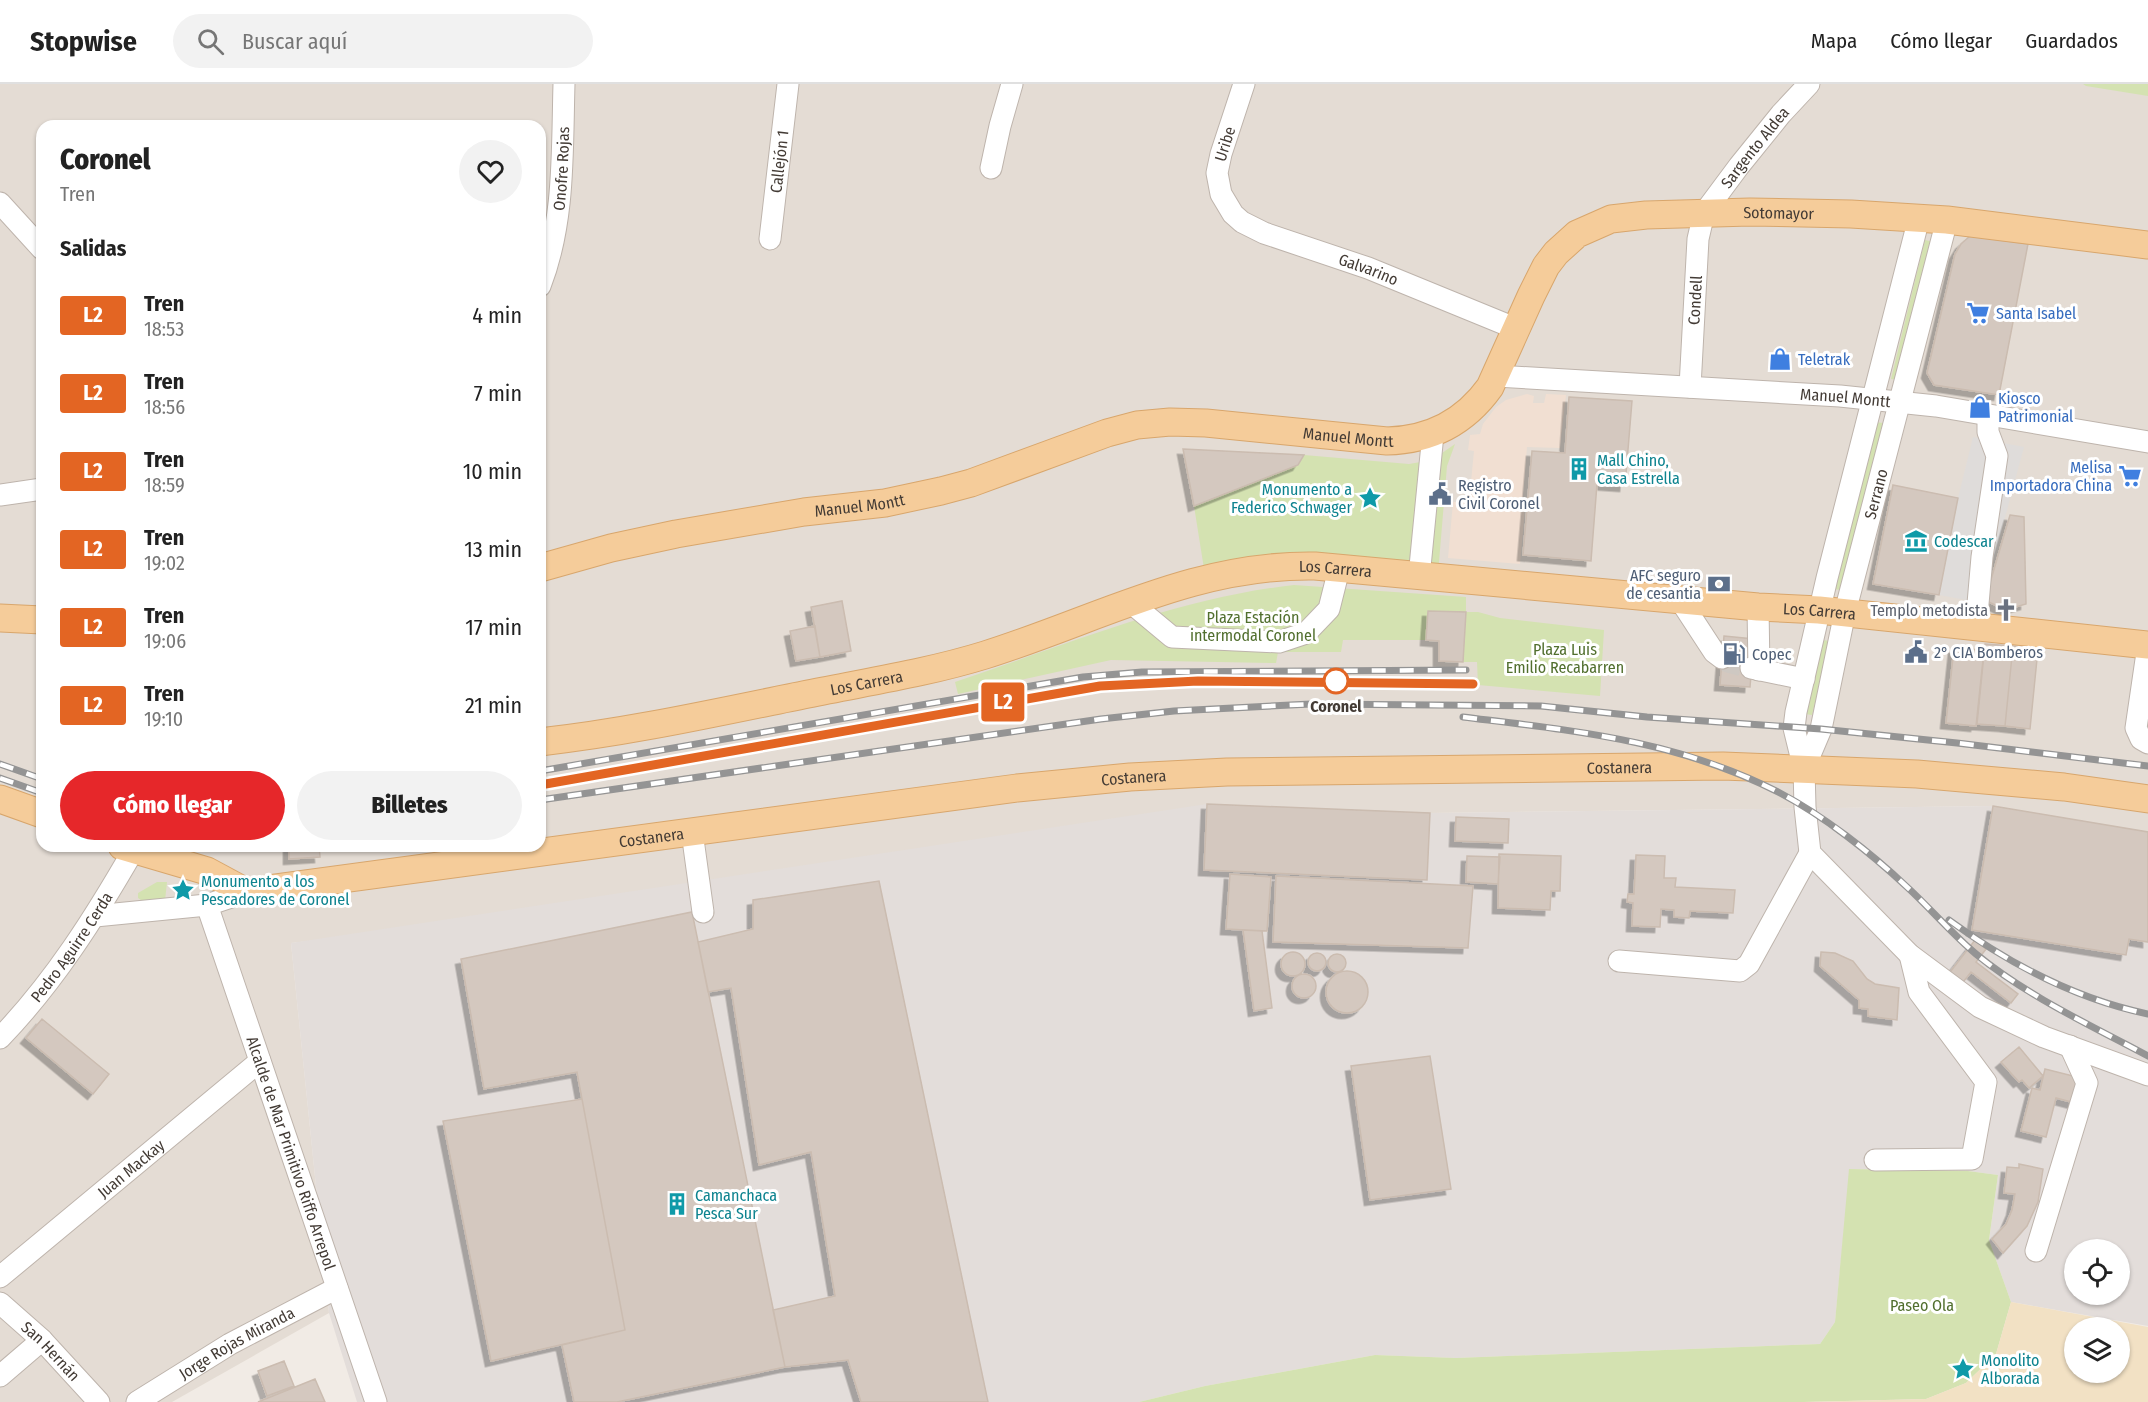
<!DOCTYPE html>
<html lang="es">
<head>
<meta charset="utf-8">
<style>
	:root { --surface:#fff; --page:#f2f2f2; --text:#222; --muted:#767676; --line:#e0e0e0; --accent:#e6272a }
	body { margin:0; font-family:"Fira Sans Condensed",sans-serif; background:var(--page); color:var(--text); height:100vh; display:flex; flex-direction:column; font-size:22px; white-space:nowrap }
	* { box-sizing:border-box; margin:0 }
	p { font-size:20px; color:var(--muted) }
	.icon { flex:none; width:33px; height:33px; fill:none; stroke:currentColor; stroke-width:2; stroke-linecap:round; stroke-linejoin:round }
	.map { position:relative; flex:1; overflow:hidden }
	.drawer { position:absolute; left:36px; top:36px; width:510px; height:732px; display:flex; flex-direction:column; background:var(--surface); border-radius:18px; box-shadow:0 2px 4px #0004 }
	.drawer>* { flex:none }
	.badge { padding:0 12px; border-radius:4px; font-size:21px; line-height:39px }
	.tools { position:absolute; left:2064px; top:1155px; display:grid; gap:12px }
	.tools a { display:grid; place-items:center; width:66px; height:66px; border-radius:50%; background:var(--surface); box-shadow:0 2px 4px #0004; font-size:30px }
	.map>.badge { position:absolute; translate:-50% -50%; box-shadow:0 0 0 3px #fff }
	h2 { padding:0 24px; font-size:22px; line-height:54px }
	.round { display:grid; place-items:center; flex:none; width:63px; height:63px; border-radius:32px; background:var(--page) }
	.head { display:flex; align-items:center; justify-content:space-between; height:102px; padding:0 24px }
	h1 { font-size:28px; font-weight:800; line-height:45px }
	.cta { display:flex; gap:12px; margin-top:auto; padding:12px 24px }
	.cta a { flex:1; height:69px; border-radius:36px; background:var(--accent); color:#fff; font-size:24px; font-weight:800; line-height:69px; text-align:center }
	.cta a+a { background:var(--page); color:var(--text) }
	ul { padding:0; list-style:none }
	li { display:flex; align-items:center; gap:18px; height:78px; padding:0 24px }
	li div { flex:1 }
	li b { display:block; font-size:22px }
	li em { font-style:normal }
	li .badge { min-width:66px; font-weight:700; text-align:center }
	header { display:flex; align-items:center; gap:36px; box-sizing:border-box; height:84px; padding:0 30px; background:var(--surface); border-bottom:2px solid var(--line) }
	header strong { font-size:28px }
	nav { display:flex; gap:33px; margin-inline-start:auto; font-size:21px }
	.search { width:420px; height:54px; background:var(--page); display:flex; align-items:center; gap:15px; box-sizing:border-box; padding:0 21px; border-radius:33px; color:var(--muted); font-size:22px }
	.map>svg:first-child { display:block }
	.residential { fill:#e4dcd4; fill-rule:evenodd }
	.commercial { fill:#f1dfd2 }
	.industrial { fill:#e3ddda; fill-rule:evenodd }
	.green { fill:#d4e2b1 }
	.sand { fill:#f2e1c4; fill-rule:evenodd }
	.parking { fill:#dfdcda }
	.building { fill:#d4c8bf; stroke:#cbbcb0; stroke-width:1.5; filter:url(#shadow) }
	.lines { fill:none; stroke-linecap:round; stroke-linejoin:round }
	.minor-tunnel { stroke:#cec8c2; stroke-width:21; stroke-dasharray:21 10; stroke-linecap:butt }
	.minor-casing { stroke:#beb4ac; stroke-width:23 }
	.major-casing { stroke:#d8a66c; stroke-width:29 }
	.minor { stroke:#fff; stroke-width:21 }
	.major { stroke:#f5cc9a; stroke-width:27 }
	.rail-casing { stroke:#949494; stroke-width:7 }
	.rail { stroke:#fff; stroke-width:4.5; stroke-dasharray:14; stroke-linecap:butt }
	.line-casing { stroke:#fff; stroke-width:14 }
	.line { stroke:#e36523; stroke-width:9 }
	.stop-dot { fill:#fff; stroke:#e36523; stroke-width:3 }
	.labels { text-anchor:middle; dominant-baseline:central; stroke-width:6; stroke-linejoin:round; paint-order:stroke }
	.street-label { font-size:16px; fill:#433b35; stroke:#fff }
	.shop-label { font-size:16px; fill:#366cbe; stroke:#fff; text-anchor:start }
	.culture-label { font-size:16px; fill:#0d838f; stroke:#fff; text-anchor:start }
	.service-label { font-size:16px; fill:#4e5e75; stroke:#fff; text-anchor:start }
	.worship-label { font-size:16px; fill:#5b616d; stroke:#fff; text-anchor:end }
	.park-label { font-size:16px; fill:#516f2e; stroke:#fff }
	.stop-label { font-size:16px; font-weight:bold; fill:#433b35; stroke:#fff }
</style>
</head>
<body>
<header>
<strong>Stopwise</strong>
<div class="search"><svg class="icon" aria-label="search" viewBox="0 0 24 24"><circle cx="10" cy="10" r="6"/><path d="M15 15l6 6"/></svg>Buscar aquí</div>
<nav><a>Mapa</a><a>Cómo llegar</a><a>Guardados</a></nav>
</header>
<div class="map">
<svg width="2148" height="1318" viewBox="0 0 2148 1318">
	<defs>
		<filter id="shadow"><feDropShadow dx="-5.5" dy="5.5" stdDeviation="0" flood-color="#0004"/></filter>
	</defs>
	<rect width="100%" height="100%" fill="#f1ebe5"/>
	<path class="residential" d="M0,0H2148V748L1993,722L1430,729L291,859L329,1229L172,1318H0ZM42,42H540V762H42Z"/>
	<path class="commercial" d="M1527,310L1534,312L1533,319H1544L1546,310L1566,311L1560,364L1527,363L1522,424H1525L1520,480L1448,474L1453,418H1469L1474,367L1468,366L1470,351L1480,350L1483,340L1496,323L1506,316Z"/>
	<path class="industrial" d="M1207,720L1430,729L1993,722L2148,748V1242L2011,1218L1989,1156L1998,1091L1968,1087L1850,1085L1835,1238L1820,1260L1456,1274L1375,1271L1205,1302L1139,1318H357L329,1229L291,859ZM2074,1166H2120V1210H2074Z"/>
	<path class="green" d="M2083,0H2148V12L2086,2Z
		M1925,156L1934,158L1899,296L1891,295Z
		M1875,338L1883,339L1841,506L1833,505Z
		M1455,360L1447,382L1438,490L1205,491L1194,422L1298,381L1304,371L1409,380L1432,376Z
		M1294,501L1466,513V528H1478L1500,534L1604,546L1600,612L1478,601L1477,578H1463L1465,528L1428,527L1426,556H1343L1341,568H1278L1276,579L1111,576L958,610L955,598C1066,561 1177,514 1294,501Z
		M1823,556L1830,557L1812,631L1805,630Z
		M157,798H167L165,817L144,818L138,814V809Z
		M1849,1085L1968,1087L1998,1091L1989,1156L2011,1218L1996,1270L1966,1299L1926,1315L1804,1318H1139L1205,1302L1375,1271L1456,1274L1820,1260L1835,1238Z"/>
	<path class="sand" d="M2011,1218L2148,1243V1318H1804L1926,1315L1966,1299L1996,1270ZM2074,1244H2120V1288H2074Z"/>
	<path class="parking" d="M1973,353L2024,363L1982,519L1939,511L1958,414Z"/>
	<path class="building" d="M1970,152L2028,160L1999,311L1934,301L1927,289L1955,170L1961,160Z
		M1569,313L1632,317L1625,402L1597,400L1591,477L1523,471L1532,367L1565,369Z
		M1183,365L1304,371L1298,381L1194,422Z
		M1893,401L1958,414L1939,511L1873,500Z
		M2010,431L2024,433L2026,520L2005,526L1985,516Z
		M842,517L851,567L820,573L811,523Z
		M1428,527L1466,528L1463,578L1439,577V557L1426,556Z
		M815,542L820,573L796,577L790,547Z
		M1724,552L1754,555L1750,603L1720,601Z
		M1985,560L2013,562L2005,642L1977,640Z
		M2013,562L2038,565L2030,645L2005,642Z
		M1954,564L1984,566L1976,642L1946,639Z
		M1207,720L1430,729L1427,796L1204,786Z
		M1993,722L2148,748V858L2129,855L2126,871L1972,846Z
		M1456,733L1509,735L1508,759L1455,757Z
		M289,762H319L320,773L289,775Z
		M1499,770L1561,772L1560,807H1551L1550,826L1498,824Z
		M1636,771L1665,772L1664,794H1676L1675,803L1735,806L1733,829L1690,827L1689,834L1674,833V826L1661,825L1660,843L1632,842L1633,819L1627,818L1628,810H1634Z
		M1467,772L1500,773L1498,800L1466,798Z
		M1230,790L1271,793L1267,847L1226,845Z
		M1276,792L1473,802L1468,864L1273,858Z
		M879,797L988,1318H861L848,1276L785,1283L773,1226L835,1212L811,1068L759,1081L731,904L708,908L698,858L753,845V816Z
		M692,828L785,1283L617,1318H574L562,1261L625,1246L577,988L484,1005L461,875Z
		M1243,846L1262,847L1272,924L1254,927Z
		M1975,856L1986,865L1976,878L2018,910L2011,919L1971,888L1960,902L1947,892Z
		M1821,868L1835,869L1853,877L1867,895L1875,900L1899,904L1897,936L1868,932V925L1859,924V916L1820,882Z
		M1281 880a12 12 0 1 1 24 0a12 12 0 1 1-24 0Z
		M1308 878a9 9 0 1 1 18 0a9 9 0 1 1-18 0Z
		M1328 879a9 9 0 1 1 18 0a9 9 0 1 1-18 0Z
		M1326 908a21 21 0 1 1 42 0a21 21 0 1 1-42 0Z
		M1292 902a12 12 0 1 1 24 0a12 12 0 1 1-24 0Z
		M42,935L109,990L93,1010L26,954Z
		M2019,963L2043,992L2029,1004L2022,996L2019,998L2001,978Z
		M1430,972L1451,1105L1370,1116L1351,982Z
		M2045,985L2085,995L2079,1020L2056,1014L2046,1053L2021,1047L2032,1004L2040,1006Z
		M582,1015L625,1246L491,1277L443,1037Z
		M2019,1080L2043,1085L2038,1118L2027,1142L2003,1169L1992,1155L2006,1140L2012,1126L2015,1110L2004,1109L2007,1083L2019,1084Z
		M284,1277L294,1302L267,1312L258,1287Z
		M315,1295L325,1318H258Z"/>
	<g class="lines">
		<path class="minor-tunnel" d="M1722,574L1728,578L1751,584"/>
		<g class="minor-casing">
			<g id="minor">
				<path id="s1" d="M1244,0L1221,70L1217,89L1221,110L1233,130L1242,138L1264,149L1368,184L1517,245"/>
				<path d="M991,84L1000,42L1012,0"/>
				<path d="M0,119L42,165"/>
				<path d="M1919,134L1827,494L1796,628L1794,644L1804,685L1805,723L1810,769L1910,871L1980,923L2044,953L2148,991"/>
				<path id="s2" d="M770,155L788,0"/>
				<path id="s3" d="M540,202C565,138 562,68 564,0"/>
				<path id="s4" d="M1496,292L1840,312L1936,322L2148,358"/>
				<path id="s5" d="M1690,303L1698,155L1704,129L1739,82L1781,30L1809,0"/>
				<path d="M0,411L42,405"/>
				<path d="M1419,493L1433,350"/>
				<path d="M1680,516L1714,568L1722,574"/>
				<path d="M1130,518L1172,553L1279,558L1306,549L1329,525L1339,485"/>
				<path d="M1758,523L1759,586"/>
				<path d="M1976,543L1982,473L1997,372L1988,348V331"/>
				<path d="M2148,562L2136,644L2141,655L2148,659"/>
				<path d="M1751,584L1804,595"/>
				<path id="s6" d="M1804,685L1821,645L1845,528L1947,136"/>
				<path d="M692,748L703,828"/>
				<path id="s7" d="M207,821L376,1318"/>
				<path d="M95,832L207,821L246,808"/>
				<path d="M1619,877L1740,887L1749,880L1810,769"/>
				<path id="s8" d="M0,954C54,898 95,833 133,767"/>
				<path d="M1875,1076L1972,1075L1986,998L1919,908L1910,871"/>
				<path d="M2036,1167L2087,999L2070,962"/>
				<path id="s9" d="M0,1193L260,977"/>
				<path id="s10" d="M0,1219L42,1256L99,1318"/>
				<path d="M0,1292L42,1256"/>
				<path id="s11" d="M137,1318L230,1260L337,1204"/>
			</g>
		</g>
		<g class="major-casing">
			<g id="major">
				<path id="s12" d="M540,484L611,464L676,450L804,428L885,419L941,407L971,399L1107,349L1137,341L1170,338L1206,339L1387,357C1430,356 1465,338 1490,303L1531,212L1546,182L1556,169L1577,150L1611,135L1646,131L1750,128L1851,130L1947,136L2148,161"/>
				<path d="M0,534L42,536"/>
				<path id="s13" d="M540,658C630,648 719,628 808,610C866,598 927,589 985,571C1097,536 1194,480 1315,482L1758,523L1819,526L2148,561"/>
				<path d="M0,715L42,730"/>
				<path id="s14" d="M122,762L207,787L246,808L1017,704L1130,693L1227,688L1723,682L1917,690L2064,703L2148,715"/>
			</g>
		</g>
		<use href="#minor" class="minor"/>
		<use href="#major" class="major"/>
		<g class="rail-casing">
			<path id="rail" d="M1463,633C1576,647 1677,656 1780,709C1824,732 1871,769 1907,803C1931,825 1951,849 1976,870C2027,912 2090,941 2148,972
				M0,680L42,695
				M540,687L1083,593L1142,588L1466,586
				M0,694L42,709
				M540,701L1100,602L1181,597L1473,600
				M540,716L1101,635L1174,627L1311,620L1541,622L1647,633L1821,645L1957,659L2148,682
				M1949,836C2008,879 2075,915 2148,930"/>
		</g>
		<use href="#rail" class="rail"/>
	</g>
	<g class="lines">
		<g class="line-casing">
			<path id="line" d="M540,701L1100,602L1198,597L1473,600"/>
		</g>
		<use href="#line" class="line"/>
	</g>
	<defs>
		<g id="supermarket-bare" transform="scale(1.8)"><path d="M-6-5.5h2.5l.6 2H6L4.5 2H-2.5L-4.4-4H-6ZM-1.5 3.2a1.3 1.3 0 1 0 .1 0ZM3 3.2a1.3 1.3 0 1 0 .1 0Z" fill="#3f7fe0" stroke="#fff" stroke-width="2.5" paint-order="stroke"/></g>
		<g id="shop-bare" transform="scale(1.8)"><path d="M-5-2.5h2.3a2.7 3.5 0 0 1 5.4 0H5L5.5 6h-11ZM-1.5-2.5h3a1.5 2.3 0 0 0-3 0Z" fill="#3f7fe0" stroke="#fff" stroke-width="2.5" paint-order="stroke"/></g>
		<g id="building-bare" transform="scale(1.8)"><path d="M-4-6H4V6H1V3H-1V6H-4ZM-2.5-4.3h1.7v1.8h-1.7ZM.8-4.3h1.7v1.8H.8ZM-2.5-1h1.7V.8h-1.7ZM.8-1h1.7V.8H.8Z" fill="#0f9aa8" stroke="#fff" stroke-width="2.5" paint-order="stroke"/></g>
		<g id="civic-bare" transform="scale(1.8)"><path d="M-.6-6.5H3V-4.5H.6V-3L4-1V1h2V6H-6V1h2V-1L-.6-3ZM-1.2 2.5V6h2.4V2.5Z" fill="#5c6f8a" stroke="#fff" stroke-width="2.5" paint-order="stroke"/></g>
		<g id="sight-bare" transform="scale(1.8)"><path d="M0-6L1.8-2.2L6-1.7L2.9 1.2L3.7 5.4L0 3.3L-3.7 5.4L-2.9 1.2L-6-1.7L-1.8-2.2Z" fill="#0f9aa8" stroke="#fff" stroke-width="2.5" paint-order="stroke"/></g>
		<g id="museum-bare" transform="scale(1.8)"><path d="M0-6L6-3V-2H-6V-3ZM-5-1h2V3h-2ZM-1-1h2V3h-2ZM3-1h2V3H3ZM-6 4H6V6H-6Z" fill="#0f9aa8" stroke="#fff" stroke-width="2.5" paint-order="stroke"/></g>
		<g id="bank-bare" transform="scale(1.8)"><path d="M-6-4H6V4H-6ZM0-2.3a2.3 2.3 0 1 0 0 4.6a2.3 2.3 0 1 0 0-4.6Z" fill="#5c6f8a" stroke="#fff" stroke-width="2.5" paint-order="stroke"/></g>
		<g id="church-bare" transform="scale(1.8)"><path d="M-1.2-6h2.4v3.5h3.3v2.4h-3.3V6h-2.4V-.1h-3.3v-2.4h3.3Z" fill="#6b7280" stroke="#fff" stroke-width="2.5" paint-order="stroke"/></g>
		<g id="fuel-bare" transform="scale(1.8)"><path d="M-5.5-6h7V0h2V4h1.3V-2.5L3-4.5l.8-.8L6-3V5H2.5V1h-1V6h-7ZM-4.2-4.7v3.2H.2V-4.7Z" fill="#5c6f8a" stroke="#fff" stroke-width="2.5" paint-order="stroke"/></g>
	</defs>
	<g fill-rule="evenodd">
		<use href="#supermarket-bare" x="1978" y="229"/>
		<use href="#shop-bare" x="1780" y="275"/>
		<use href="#shop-bare" x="1980" y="323"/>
		<use href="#building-bare" x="1579" y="385"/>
		<use href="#supermarket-bare" x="2130" y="392"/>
		<use href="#civic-bare" x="1440" y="410"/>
		<use href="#sight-bare" x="1370" y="414"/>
		<use href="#museum-bare" x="1916" y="457"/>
		<use href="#bank-bare" x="1719" y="500"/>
		<use href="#church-bare" x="2006" y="526"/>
		<use href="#civic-bare" x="1916" y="568"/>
		<use href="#fuel-bare" x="1734" y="570"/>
		<use href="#sight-bare" x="183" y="806"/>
		<use href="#building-bare" x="677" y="1120"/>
		<use href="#sight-bare" x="1963" y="1285"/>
	</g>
	<circle class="stop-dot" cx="1336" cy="597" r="12"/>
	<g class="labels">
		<g class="street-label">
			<text transform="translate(1225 60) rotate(-73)">Uribe</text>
			<text stroke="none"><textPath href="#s5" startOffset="258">Sargento Aldea</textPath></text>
			<text stroke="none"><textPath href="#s2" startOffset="78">Callejón 1</textPath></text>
			<text stroke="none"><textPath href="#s3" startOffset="120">Onofre Rojas</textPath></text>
			<text stroke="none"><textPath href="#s12" startOffset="1371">Sotomayor</textPath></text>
			<text stroke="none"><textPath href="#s1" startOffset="285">Galvarino</textPath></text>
			<text stroke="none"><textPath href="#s5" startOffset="87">Condell</textPath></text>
			<text stroke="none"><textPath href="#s4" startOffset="350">Manuel Montt</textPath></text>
			<text stroke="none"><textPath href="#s12" startOffset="828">Manuel Montt</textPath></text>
			<text stroke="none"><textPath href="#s6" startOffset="285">Serrano</textPath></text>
			<text stroke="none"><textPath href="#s12" startOffset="326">Manuel Montt</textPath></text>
			<text stroke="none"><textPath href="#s13" startOffset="818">Los Carrera</textPath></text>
			<text stroke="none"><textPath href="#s13" startOffset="1304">Los Carrera</textPath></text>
			<text stroke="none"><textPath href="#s13" startOffset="332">Los Carrera</textPath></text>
			<text stroke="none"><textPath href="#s14" startOffset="1514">Costanera</textPath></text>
			<text stroke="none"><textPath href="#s14" startOffset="1028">Costanera</textPath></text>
			<text stroke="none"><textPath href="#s14" startOffset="542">Costanera</textPath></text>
			<text stroke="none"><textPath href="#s8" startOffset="116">Pedro Aguirre Cerda</textPath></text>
			<text stroke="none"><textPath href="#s7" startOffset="262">Alcalde de Mar Primitivo Riffo Arrepol</textPath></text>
			<text stroke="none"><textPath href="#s9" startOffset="170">Juan Mackay</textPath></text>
			<text stroke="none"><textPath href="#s11" startOffset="116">Jorge Rojas Miranda</textPath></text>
			<text stroke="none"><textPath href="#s10" startOffset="70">San Hernán</textPath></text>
		</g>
		<g class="shop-label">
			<text x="1996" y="229">Santa Isabel</text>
			<text x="1798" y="275">Teletrak</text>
			<text x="1998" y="314">Kiosco<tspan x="1998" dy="18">Patrimonial</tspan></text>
			<text x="2112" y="383" text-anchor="end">Melisa<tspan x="2112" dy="18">Importadora China</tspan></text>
		</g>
		<g class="culture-label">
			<text x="1597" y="376">Mall Chino,<tspan x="1597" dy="18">Casa Estrella</tspan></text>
			<text x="1352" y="405" text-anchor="end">Monumento a<tspan x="1352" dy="18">Federico Schwager</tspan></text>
			<text x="1934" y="457">Codescar</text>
			<text x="201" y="797">Monumento a los<tspan x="201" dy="18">Pescadores de Coronel</tspan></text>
			<text x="695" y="1111">Camanchaca<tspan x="695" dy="18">Pesca Sur</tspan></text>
			<text x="1981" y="1276">Monolito<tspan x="1981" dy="18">Alborada</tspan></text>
		</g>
		<g class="service-label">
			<text x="1458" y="401">Registro<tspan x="1458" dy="18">Civil Coronel</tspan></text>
			<text x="1701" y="491" text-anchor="end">AFC seguro<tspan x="1701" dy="18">de cesantia</tspan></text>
			<text x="1934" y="568">2° CIA Bomberos</text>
			<text x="1752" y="570">Copec</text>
		</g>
		<g class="worship-label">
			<text x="1988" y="526">Templo metodista</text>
		</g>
		<g class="park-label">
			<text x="1253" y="533">Plaza Estación<tspan x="1253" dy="18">intermodal Coronel</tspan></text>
			<text x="1565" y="565">Plaza Luis<tspan x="1565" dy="18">Emilio Recabarren</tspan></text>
			<text x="1922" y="1221">Paseo Ola</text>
		</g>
		<g class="stop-label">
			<text x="1336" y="622">Coronel</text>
		</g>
	</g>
</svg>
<div class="tools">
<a><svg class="icon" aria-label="locate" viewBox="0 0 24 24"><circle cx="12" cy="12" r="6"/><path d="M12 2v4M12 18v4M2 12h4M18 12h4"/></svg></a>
<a><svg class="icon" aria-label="layers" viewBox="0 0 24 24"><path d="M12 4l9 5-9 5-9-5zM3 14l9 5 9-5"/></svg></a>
</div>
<b class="badge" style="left:1003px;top:618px;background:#e36523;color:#fff">L2</b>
<section class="drawer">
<div class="head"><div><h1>Coronel</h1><p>Tren</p></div><a class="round"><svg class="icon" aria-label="heart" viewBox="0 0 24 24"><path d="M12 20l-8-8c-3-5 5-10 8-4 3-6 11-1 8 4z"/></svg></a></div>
<h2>Salidas</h2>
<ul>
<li><span class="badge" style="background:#e36523;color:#fff">L2</span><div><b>Tren</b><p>18:53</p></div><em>4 min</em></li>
<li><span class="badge" style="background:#e36523;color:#fff">L2</span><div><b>Tren</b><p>18:56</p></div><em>7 min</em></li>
<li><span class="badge" style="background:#e36523;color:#fff">L2</span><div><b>Tren</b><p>18:59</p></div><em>10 min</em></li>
<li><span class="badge" style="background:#e36523;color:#fff">L2</span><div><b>Tren</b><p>19:02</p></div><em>13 min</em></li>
<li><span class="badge" style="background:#e36523;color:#fff">L2</span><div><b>Tren</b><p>19:06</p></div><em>17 min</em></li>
<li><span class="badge" style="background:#e36523;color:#fff">L2</span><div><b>Tren</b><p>19:10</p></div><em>21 min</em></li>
</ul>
<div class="cta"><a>Cómo llegar</a><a>Billetes</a></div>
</section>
</div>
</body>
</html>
